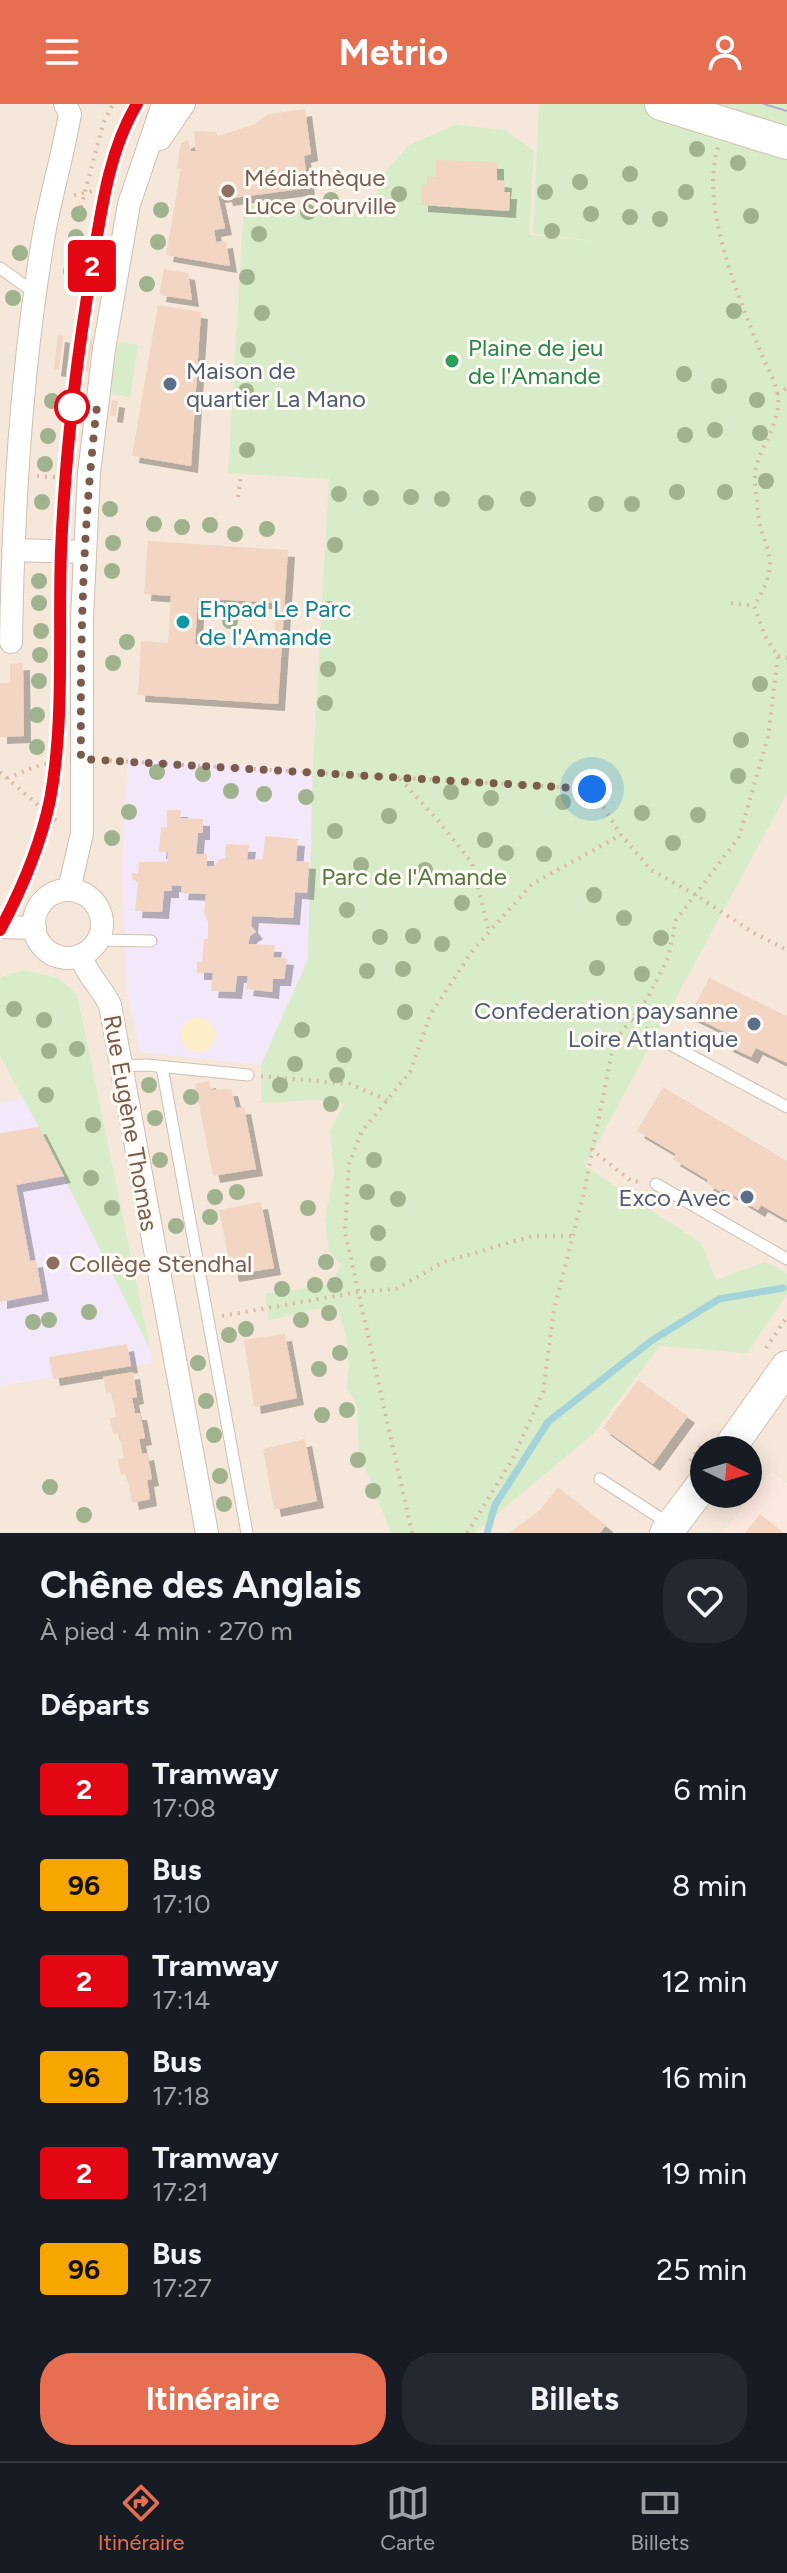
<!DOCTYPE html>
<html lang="fr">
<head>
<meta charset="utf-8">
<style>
	:root { --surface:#171b24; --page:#242831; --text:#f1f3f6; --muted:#9ea1a6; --line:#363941; --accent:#e76f51 }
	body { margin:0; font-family:Figtree,sans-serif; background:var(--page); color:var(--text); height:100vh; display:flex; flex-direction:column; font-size:30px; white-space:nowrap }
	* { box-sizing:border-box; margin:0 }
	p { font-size:26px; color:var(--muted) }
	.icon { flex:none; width:44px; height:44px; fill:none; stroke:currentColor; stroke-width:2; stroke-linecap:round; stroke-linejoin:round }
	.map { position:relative; height:1429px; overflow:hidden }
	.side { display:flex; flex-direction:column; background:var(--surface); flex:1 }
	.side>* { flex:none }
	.badge { padding:0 16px; border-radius:6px; font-size:28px; line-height:52px }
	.needle { width:52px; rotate:95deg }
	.fabs { position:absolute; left:690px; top:1332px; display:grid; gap:16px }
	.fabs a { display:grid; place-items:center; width:72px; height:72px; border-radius:50%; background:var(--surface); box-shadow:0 4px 20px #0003; font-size:40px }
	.you { position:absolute; width:40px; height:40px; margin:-20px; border:6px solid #fff; border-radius:50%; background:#1a73e8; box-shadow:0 0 0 12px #1a73e833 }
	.map>.badge { position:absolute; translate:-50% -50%; box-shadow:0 0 0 4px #fff }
	h2 { padding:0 40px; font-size:30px; line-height:72px }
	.round { display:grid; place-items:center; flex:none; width:84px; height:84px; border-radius:32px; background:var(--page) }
	.head { display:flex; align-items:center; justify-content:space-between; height:136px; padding:0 40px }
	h1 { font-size:38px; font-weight:700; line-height:60px }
	.cta { display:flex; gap:16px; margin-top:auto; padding:16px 40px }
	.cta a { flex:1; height:92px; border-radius:32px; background:var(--accent); color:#fff; font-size:32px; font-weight:700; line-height:92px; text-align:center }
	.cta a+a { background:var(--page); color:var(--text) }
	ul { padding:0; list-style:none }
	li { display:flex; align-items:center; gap:24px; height:96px; padding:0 40px }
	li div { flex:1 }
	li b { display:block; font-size:30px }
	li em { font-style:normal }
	li .badge { min-width:88px; font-weight:700; text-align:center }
	header { display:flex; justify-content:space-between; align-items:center; height:104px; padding:0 40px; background:var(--accent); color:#fff; font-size:36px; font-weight:700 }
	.tab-bar { display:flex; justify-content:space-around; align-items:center; height:112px; border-top:2px solid var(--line); background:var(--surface); font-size:22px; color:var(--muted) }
	.tab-bar a { display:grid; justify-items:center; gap:4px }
	.tab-bar .active { color:var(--accent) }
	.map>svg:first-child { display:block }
	.residential { fill:#f5e8da; fill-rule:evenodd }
	.commercial { fill:#fde8e0 }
	.education { fill:#f3e8fa }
	.green { fill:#d8ecc9 }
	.sand { fill:#fcefc7 }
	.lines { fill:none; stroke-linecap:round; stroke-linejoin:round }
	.stream { stroke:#a5d3da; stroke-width:7 }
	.building { fill:#f3d5c3; fill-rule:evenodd; filter:url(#shadow) }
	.lane-casing { stroke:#d1beb0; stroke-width:13 }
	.street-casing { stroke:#d1beb0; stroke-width:24 }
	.secondary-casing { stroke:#d6c0b0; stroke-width:34 }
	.path { stroke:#d9b8a5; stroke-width:4; stroke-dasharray:2 6; stroke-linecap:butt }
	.lane { stroke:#fff; stroke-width:11 }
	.street { stroke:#fff; stroke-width:22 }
	.secondary { stroke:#fff; stroke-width:32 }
	.tram { stroke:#b9a8c9; stroke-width:2 }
	.tree { fill:#a0b28e }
	.line-casing { stroke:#fff; stroke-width:18 }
	.line { stroke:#e30613; stroke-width:12 }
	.walk { stroke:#7a5c4d; stroke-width:8; stroke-dasharray:0 14.4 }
	.education-dot { fill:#8d6e63; stroke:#fffaf3; stroke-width:3 }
	.leisure-dot { fill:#2e9e5b; stroke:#fffaf3; stroke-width:3 }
	.service-dot { fill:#5c6f8a; stroke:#fffaf3; stroke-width:3 }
	.stop-dot { fill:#fff; stroke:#e30613; stroke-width:4 }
	.culture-dot { fill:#0f9aa8; stroke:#fffaf3; stroke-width:3 }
	.labels { text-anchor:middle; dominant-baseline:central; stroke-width:6; stroke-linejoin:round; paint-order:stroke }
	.education-label { font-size:24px; fill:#785e54; stroke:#fffaf3; text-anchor:start }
	.leisure-label { font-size:24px; fill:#27864d; stroke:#fffaf3; text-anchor:start }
	.service-label { font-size:24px; fill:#4e5e75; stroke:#fffaf3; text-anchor:end }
	.culture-label { font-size:24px; fill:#0d838f; stroke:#fffaf3; text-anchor:start }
	.park-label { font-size:24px; fill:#537a41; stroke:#fffaf3 }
	.street-label { font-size:24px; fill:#7a5c4d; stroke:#fffaf3 }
</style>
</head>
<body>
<header><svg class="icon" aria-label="menu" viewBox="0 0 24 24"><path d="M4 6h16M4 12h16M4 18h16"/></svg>Metrio<svg class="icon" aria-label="person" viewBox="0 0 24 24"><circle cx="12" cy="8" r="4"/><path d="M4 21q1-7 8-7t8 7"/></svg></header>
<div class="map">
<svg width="787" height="1429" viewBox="0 0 787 1429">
	<defs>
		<filter id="shadow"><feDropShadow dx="7" dy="7" stdDeviation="0" flood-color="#0004"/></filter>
	</defs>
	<rect width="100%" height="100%" fill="#fdf6ec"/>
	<path class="residential" d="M0,0H787V1380L771,1368L723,1429H0ZM704,1346H748V1390H704Z"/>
	<path class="commercial" d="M771,1368L787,1380V1429H723Z"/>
	<path class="education" d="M128,654L313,666L308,855L261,961L140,948L127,889L122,767Z
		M24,994L150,1245L153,1259L0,1282V999Z"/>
	<path class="green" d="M539,0H787V689L585,1062L701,1139L716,1176L765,1158L787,1169V1190L747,1249L660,1242L593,1330L474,1429H391L359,1349L357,1301L347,1284L349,1262L346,1230L336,1201L269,1216L265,1190L330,1180L341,1161L329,1147L325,1116L334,1069L330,1028L344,999L315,996L261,999V961L308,855L313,659L329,375L228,369L244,101L374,110L379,74L409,41L455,21L505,26L534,47L529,131L592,137L533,129Z
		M120,238L138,241L130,293L110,290L117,241Z
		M24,866L58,874L77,890L150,1245L39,1023L0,952V873Z"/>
	<path class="sand" d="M181 931a17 17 0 1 1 34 0a17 17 0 1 1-34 0Z"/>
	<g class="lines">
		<path class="stream" d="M487,1429L495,1401L548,1318L651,1237L719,1195L783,1184"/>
	</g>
	<path class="building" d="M305,5L311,50L304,52L308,84L226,95L225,91L218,92L225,124L214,126L216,138L226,137L230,162L166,151L181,64L177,65L181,39L188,36L191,47H196L194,27L216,28L218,32L253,21L269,10Z
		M436,56L497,58V76L505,77L504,88H510L509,107L421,101V80L427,81V72L436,73Z
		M164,165L188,169L192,196L159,191Z
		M158,201L201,208L191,362L132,352Z
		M58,231L63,232L59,266L54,265Z
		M88,234H93L88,268L83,267Z
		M112,296L118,297L116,312L110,311Z
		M148,437L288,446L278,600L138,591L141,537L168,539L171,492L144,490ZM198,494L276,499L274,545L195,540Z
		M23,559L24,632L0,633V579H10V560Z
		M167,706H181L180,714L203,715V729H198L196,750H207V762H214L220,755L225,754L226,740L249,741L247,756L263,755L265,732L298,735L296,757L309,758L307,789L295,788L293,814L252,812L251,822L256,828L250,832L248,840L275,841L273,853L287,854L284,875H273L272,888L246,885L248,872H237L235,888L211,887L213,869H197V858H202L204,835H208V818L204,808L206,790L181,789L182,782L172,781V787H164L162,808L135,807L138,778L132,775V769H138L139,758H167L168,748H159L161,723L167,724Z
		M709,874L787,912V959L756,944L751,953L726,941L731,931L690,911Z
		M209,977L211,986L231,985L236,1004L244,1003L256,1065L213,1072L195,980Z
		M663,983L787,1057V1116L761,1101L758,1106L723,1085L721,1088L706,1079L708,1076L673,1055L676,1050L637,1027Z
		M39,1023L64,1072L16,1081L30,1157L36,1156L42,1190L0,1198V1029Z
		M261,1098L274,1164L232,1171L219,1106Z
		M285,1230L297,1294L254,1303L244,1236Z
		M127,1240L131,1262L53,1275L49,1253Z
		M133,1268L137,1293L132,1294L135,1309H140L145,1334L139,1335L142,1350L147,1349L152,1375L147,1376L150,1395L132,1399L127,1370L121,1371L118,1355L124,1354L119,1329L113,1330L110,1314L116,1313L112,1288L106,1289L103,1273Z
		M638,1276L688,1312L653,1360L603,1324Z
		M305,1335L317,1397L274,1406L263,1345Z
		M558,1383L606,1421L600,1429H509L540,1406Z
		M760,1410L784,1429H745Z"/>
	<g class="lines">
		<g class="lane-casing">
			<path id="lane" d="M0,164L35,189
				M98,836L151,837
				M666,938L787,1003
				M121,962L147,961L248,971
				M162,963L247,1429
				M656,1080L787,1155
				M600,1375L668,1419"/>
		</g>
		<g class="street-casing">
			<path id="street" d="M160,35L184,0
				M13,446L85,448
				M11,538C13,402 21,265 44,130C51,90 63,51 70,10L65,0
				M69,786L82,729V514L89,369L104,245L129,100L163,0
				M34 820a34 34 0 1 1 68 0a34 34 0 1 1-68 0Z
				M0,823L35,824
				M81,852C86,870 102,884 110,901L207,1429"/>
		</g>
		<g class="secondary-casing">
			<path id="secondary" d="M661,0L787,39
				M728,1346L787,1263
				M666,1429L704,1379"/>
		</g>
		<path class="path" d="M74,91L112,83
			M81,103L103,20L113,0
			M777,290L787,284
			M37,372L68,374
			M238,393L241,370
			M731,499L754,502
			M778,552L787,554
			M102,656L592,685L621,731L651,766L694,790L754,829L787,846
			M0,668L60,720
			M7,674L40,661L61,658
			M400,675L436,714L472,759L489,828
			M632,915L653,929
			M261,972L350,980L387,996
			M591,1045L631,1077L641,1078
			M222,1212L358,1188L396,1185L444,1158L532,1132H572
			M766,1244L787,1213
			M690,1357L701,1341
			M412,1429L345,1128L349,1060L362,1027L410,968L430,911L473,846L532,780L621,731
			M467,1429L512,1356L543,1288L554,1206L584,1088L614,938L647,895L668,854L676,816L739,733L768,633L778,552L765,532L754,502C787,448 759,448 757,399C756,389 754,378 755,369C759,341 784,317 777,287C773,272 764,257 758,242C737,188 700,102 718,43"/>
		<use href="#lane" class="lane"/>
		<use href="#street" class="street"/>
		<use href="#secondary" class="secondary"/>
		<path class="tram" d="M764,0L787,7
			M0,826C22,785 41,743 50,696C65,615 58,529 61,447C65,352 76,257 92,163C101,109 108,48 137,0"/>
	</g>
	<g class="tree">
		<circle cx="697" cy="45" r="8"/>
		<circle cx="738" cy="59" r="8"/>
		<circle cx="630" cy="70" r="8"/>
		<circle cx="580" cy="78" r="8"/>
		<circle cx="545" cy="88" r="8"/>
		<circle cx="686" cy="88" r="8"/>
		<circle cx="399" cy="90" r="8"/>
		<circle cx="331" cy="96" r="8"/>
		<circle cx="161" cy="106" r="8"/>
		<circle cx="308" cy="108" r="8"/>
		<circle cx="79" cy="110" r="8"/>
		<circle cx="591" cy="110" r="8"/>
		<circle cx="751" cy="112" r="8"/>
		<circle cx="630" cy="113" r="8"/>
		<circle cx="660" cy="115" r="8"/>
		<circle cx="552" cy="127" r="8"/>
		<circle cx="259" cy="130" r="8"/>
		<circle cx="76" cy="133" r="8"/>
		<circle cx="158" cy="138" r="8"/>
		<circle cx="20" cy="149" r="8"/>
		<circle cx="71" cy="167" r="8"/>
		<circle cx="247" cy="173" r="8"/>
		<circle cx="147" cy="180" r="8"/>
		<circle cx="13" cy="194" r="8"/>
		<circle cx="734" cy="207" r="8"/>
		<circle cx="262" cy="209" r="8"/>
		<circle cx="248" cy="246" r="8"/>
		<circle cx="684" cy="270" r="8"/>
		<circle cx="719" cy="282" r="8"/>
		<circle cx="246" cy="287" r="8"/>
		<circle cx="757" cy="296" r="8"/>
		<circle cx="52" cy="297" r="8"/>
		<circle cx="715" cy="326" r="8"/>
		<circle cx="760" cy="329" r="8"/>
		<circle cx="685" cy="331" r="8"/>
		<circle cx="48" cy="332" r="8"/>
		<circle cx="247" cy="346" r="8"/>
		<circle cx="45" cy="360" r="8"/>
		<circle cx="766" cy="377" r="8"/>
		<circle cx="677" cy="388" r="8"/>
		<circle cx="725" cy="388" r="8"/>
		<circle cx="339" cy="390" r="8"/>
		<circle cx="411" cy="393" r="8"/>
		<circle cx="371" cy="394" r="8"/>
		<circle cx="442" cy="395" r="8"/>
		<circle cx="528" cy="395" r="8"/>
		<circle cx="42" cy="398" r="8"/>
		<circle cx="486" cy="399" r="8"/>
		<circle cx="596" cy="400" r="8"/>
		<circle cx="632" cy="400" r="8"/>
		<circle cx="110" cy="405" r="8"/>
		<circle cx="154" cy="420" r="8"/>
		<circle cx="210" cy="421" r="8"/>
		<circle cx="182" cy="423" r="8"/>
		<circle cx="267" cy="425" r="8"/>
		<circle cx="235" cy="430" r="8"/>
		<circle cx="113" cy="439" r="8"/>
		<circle cx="335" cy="441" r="8"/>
		<circle cx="112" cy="467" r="8"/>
		<circle cx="39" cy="477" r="8"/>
		<circle cx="39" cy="499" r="8"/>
		<circle cx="329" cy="505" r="8"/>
		<circle cx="230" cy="517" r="8"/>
		<circle cx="41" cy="527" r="8"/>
		<circle cx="127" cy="538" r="8"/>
		<circle cx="40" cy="551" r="8"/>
		<circle cx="113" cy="559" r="8"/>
		<circle cx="328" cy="565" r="8"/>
		<circle cx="39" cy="577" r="8"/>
		<circle cx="760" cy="580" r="8"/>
		<circle cx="325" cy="599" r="8"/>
		<circle cx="37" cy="611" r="8"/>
		<circle cx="741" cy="636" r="8"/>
		<circle cx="37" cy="643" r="8"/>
		<circle cx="157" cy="668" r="8"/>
		<circle cx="203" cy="670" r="8"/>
		<circle cx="738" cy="672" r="8"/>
		<circle cx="231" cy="687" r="8"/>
		<circle cx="451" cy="688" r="8"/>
		<circle cx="264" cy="690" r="8"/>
		<circle cx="306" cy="693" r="8"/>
		<circle cx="491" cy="694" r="8"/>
		<circle cx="563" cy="698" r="8"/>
		<circle cx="129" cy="708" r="8"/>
		<circle cx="642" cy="709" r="8"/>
		<circle cx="698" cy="711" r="8"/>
		<circle cx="389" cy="712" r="8"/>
		<circle cx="335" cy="727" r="8"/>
		<circle cx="112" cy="734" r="8"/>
		<circle cx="485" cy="736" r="8"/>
		<circle cx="673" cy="739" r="8"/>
		<circle cx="506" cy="749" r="8"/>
		<circle cx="544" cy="750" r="8"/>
		<circle cx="361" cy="761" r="8"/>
		<circle cx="425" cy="766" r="8"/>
		<circle cx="594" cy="791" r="8"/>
		<circle cx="462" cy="799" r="8"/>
		<circle cx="347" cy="806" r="8"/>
		<circle cx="624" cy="814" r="8"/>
		<circle cx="413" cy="832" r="8"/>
		<circle cx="380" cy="833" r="8"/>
		<circle cx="661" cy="834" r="8"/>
		<circle cx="442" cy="840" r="8"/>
		<circle cx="597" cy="864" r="8"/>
		<circle cx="403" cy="865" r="8"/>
		<circle cx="367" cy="867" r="8"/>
		<circle cx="642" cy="870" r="8"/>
		<circle cx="14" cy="905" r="8"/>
		<circle cx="405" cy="908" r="8"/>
		<circle cx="44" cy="916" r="8"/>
		<circle cx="302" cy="926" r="8"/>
		<circle cx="77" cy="945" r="8"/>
		<circle cx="49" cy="947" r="8"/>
		<circle cx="344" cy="951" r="8"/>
		<circle cx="295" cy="960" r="8"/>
		<circle cx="337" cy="971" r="8"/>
		<circle cx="149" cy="981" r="8"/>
		<circle cx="280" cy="981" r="8"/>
		<circle cx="46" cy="991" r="8"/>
		<circle cx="191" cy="993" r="8"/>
		<circle cx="331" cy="1000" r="8"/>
		<circle cx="155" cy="1014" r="8"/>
		<circle cx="93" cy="1021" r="8"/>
		<circle cx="160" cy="1056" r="8"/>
		<circle cx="374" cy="1056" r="8"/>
		<circle cx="91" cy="1074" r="8"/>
		<circle cx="237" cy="1088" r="8"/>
		<circle cx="367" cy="1088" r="8"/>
		<circle cx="215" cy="1093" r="8"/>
		<circle cx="398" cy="1095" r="8"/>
		<circle cx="112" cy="1104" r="8"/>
		<circle cx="308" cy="1104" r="8"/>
		<circle cx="210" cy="1113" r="8"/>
		<circle cx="176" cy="1122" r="8"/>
		<circle cx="378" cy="1129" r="8"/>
		<circle cx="326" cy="1158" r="8"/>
		<circle cx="182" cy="1160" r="8"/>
		<circle cx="378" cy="1160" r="8"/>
		<circle cx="315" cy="1181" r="8"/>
		<circle cx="335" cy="1181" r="8"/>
		<circle cx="282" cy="1185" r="8"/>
		<circle cx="89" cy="1208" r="8"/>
		<circle cx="329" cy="1209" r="8"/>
		<circle cx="49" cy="1216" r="8"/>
		<circle cx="301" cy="1216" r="8"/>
		<circle cx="33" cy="1218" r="8"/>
		<circle cx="246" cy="1225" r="8"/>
		<circle cx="229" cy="1231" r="8"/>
		<circle cx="340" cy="1249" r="8"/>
		<circle cx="198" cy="1259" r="8"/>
		<circle cx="319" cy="1265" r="8"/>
		<circle cx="206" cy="1297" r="8"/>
		<circle cx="347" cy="1306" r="8"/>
		<circle cx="322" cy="1311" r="8"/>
		<circle cx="214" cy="1331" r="8"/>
		<circle cx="358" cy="1356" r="8"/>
		<circle cx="220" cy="1372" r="8"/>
		<circle cx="50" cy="1383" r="8"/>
		<circle cx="373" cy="1387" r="8"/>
		<circle cx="224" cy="1400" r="8"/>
		<circle cx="84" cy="1411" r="8"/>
	</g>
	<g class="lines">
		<g class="line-casing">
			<path id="line" d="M0,826C22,785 40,743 50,696C65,616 58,529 61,447C65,352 76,257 92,163C101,109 108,48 137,0"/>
		</g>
		<use href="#line" class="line"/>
		<path class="walk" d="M72,303L97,302C83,420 80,537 81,655L592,685"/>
	</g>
	<g class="education-dot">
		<circle cx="228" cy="87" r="8"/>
		<circle cx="53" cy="1159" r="8"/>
	</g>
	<circle class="leisure-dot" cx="452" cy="257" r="8"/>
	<g class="service-dot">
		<circle cx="170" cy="280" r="8"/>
		<circle cx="754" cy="920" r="8"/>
		<circle cx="747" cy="1093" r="8"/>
	</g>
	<circle class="stop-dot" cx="72" cy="303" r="16"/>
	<circle class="culture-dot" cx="183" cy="518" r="8"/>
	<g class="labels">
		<g class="education-label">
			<text x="244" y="73">Médiathèque<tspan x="244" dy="28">Luce Courville</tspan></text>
			<text x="69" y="1159">Collège Stendhal</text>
		</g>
		<g class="leisure-label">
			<text x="468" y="243">Plaine de jeu<tspan x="468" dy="28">de l'Amande</tspan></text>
		</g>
		<g class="service-label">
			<text x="186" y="266" text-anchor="start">Maison de<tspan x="186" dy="28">quartier La Mano</tspan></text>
			<text x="738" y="906">Confederation paysanne<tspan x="738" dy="28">Loire Atlantique</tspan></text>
			<text x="731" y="1093">Exco Avec</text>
		</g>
		<g class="culture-label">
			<text x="199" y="504">Ehpad Le Parc<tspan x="199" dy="28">de l'Amande</tspan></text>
		</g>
		<g class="park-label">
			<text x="414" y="772">Parc de l'Amande</text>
		</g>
		<g class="street-label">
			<text transform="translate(131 1019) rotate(80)">Rue Eugène Thomas</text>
		</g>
	</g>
</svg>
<div class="fabs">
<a><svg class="needle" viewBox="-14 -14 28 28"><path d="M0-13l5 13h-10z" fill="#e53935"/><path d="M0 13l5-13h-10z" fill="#9ea1a6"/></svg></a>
</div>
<div class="you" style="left:592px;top:685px"></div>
<b class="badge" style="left:92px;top:162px;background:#e30613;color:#fff">2</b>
</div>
<section class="side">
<div class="head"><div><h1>Chêne des Anglais</h1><p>À pied · 4 min · 270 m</p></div><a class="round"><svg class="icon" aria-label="heart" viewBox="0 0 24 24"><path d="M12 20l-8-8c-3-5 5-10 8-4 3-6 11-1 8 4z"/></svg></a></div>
<h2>Départs</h2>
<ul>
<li><span class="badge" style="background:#e30613;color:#fff">2</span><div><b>Tramway</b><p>17:08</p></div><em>6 min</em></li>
<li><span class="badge" style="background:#f7a600;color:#111">96</span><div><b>Bus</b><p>17:10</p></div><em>8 min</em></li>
<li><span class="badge" style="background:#e30613;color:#fff">2</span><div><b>Tramway</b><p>17:14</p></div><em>12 min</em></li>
<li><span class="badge" style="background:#f7a600;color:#111">96</span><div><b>Bus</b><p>17:18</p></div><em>16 min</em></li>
<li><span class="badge" style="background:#e30613;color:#fff">2</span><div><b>Tramway</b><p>17:21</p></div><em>19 min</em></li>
<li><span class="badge" style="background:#f7a600;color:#111">96</span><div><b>Bus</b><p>17:27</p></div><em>25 min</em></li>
</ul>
<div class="cta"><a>Itinéraire</a><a>Billets</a></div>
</section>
<nav class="tab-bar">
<a class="active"><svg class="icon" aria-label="directions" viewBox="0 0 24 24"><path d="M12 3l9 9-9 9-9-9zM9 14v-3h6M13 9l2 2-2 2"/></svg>Itinéraire</a>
<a><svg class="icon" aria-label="map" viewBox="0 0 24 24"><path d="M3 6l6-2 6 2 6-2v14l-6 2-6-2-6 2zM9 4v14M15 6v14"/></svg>Carte</a>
<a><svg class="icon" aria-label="tickets" viewBox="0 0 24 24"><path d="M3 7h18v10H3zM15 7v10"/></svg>Billets</a>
</nav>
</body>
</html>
